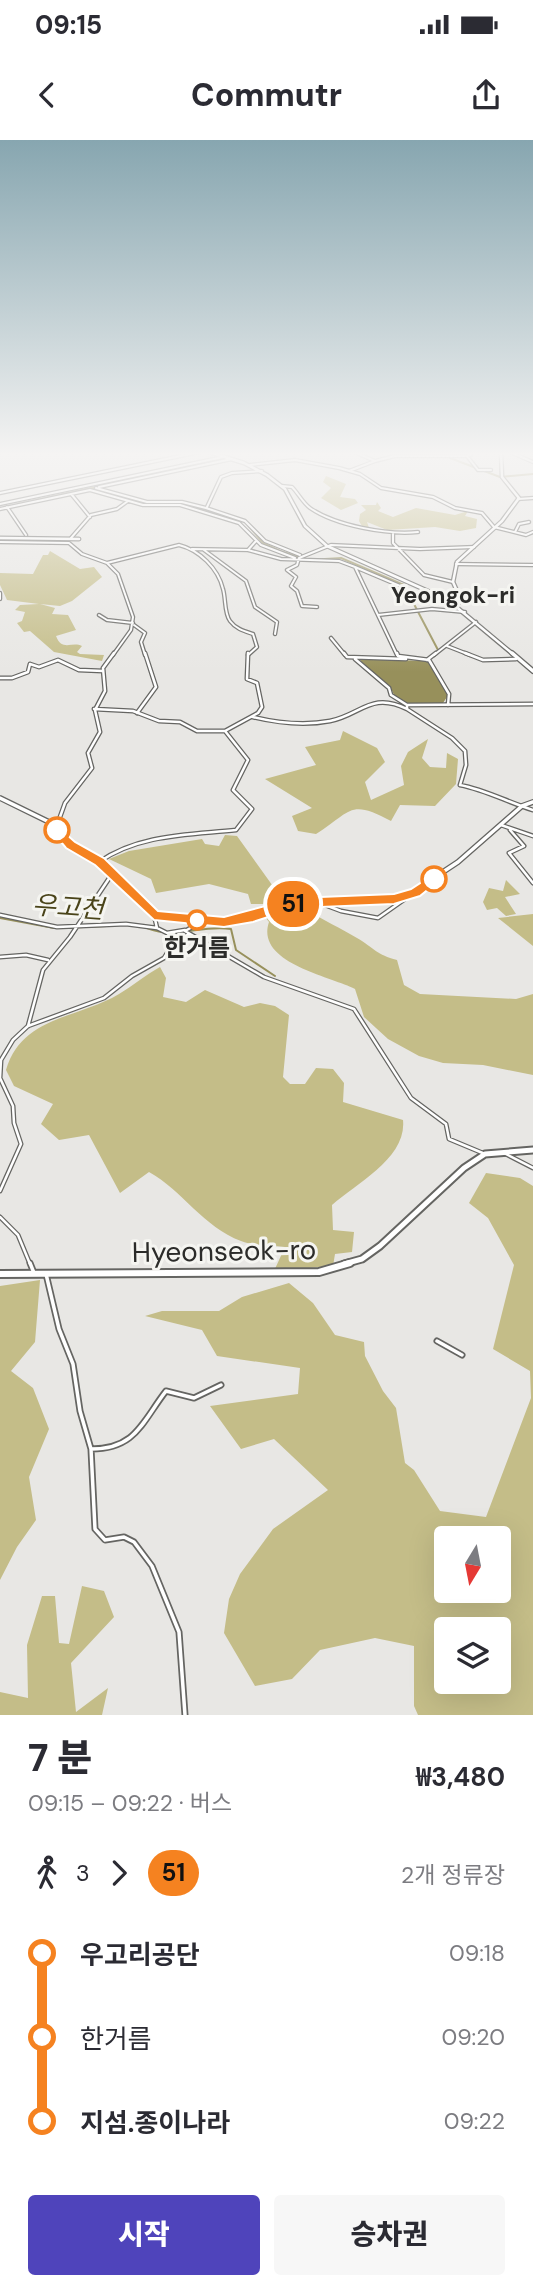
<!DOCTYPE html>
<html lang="ko">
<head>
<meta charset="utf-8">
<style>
	:root { --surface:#fff; --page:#f7f7f7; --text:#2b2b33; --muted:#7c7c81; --accent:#4f44bb }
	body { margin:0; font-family:"DM Sans","Noto Sans KR",sans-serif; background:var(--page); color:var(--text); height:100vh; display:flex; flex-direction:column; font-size:26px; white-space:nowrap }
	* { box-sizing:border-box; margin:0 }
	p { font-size:23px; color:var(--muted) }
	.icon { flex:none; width:38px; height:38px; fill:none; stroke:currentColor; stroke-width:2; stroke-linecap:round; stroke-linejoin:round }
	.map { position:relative; height:1575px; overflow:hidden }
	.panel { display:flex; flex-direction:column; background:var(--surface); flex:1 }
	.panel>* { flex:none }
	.badge { padding:0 14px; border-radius:23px; font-size:24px; line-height:46px }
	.needle { width:46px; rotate:190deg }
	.fabs { position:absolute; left:434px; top:1386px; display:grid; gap:14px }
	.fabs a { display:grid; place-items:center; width:77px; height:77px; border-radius:7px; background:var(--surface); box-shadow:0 7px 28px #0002; font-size:35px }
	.map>.badge { position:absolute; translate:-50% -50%; box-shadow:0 0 0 4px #fff }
	.legs { display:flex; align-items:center; gap:10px; height:77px; padding:0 28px; font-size:23px }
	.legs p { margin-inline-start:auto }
	.summary { display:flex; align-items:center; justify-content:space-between; height:119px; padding:0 28px }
	h1 { font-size:38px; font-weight:800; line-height:52px }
	.button { display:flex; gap:14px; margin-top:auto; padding:14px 28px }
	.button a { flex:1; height:80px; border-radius:7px; background:var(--accent); color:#fff; font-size:28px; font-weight:800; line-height:80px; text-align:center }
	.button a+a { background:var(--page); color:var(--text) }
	ul { padding:0 28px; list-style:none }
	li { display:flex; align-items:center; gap:24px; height:84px; font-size:26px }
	li i { display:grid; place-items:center; width:10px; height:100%; margin:0 9px; background:currentColor }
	li i::after { content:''; width:18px; height:18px; margin:-9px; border:5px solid; border-radius:50%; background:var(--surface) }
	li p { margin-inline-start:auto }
	li:first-child i { background:linear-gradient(#0000 50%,currentColor 0) }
	li:last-child i { background:linear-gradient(currentColor 50%,#0000 0) }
	.status { display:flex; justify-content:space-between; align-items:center; height:49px; padding:0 35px; background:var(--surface); direction:ltr }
	.status svg { height:19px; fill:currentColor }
	header { display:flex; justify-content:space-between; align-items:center; height:91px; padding:0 28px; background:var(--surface); font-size:32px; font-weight:800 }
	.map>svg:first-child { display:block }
	.green { fill:#c4bd88; fill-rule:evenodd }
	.water { fill:#97905b }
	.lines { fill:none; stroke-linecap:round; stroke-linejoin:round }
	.stream { stroke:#97905b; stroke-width:2 }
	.street-far2-casing { stroke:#656562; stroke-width:4.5 }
	.street-far1-casing { stroke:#656562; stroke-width:5 }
	.street-casing { stroke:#656562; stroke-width:7 }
	.secondary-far3-casing { stroke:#656562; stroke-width:5 }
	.secondary-far2-casing { stroke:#656562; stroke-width:6 }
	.secondary-far1-casing { stroke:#656562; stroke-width:9 }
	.secondary-casing { stroke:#656562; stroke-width:10 }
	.street-far2 { stroke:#fff; stroke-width:2 }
	.street-far1 { stroke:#fff; stroke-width:2.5 }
	.street { stroke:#fff; stroke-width:3.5 }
	.secondary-far3 { stroke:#fff; stroke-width:2.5 }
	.secondary-far2 { stroke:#fff; stroke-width:3.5 }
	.secondary-far1 { stroke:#fff; stroke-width:5 }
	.secondary { stroke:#fff; stroke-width:6 }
	.line-1 { fill:#f58220; stroke:#fff; stroke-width:2 }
	.stop-1-dot { fill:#fff; stroke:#f58220; stroke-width:3.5 }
	.labels { text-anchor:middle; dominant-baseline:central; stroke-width:6; stroke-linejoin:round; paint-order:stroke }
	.far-quarter-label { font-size:23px; font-weight:bold; fill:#2c2c2a; stroke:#f5f5f1 }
	.stop-label { font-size:24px; font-weight:bold; fill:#2c2c2a; stroke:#f5f5f1 }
	.water-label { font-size:26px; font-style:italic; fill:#494319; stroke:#f5f5f1 }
	.near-street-label { font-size:28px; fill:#2c2c2a; stroke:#f5f5f1 }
</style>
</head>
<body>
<div class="status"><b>09:15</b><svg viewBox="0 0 49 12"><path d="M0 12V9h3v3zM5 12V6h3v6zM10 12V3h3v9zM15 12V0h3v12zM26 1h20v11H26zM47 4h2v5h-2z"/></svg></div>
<header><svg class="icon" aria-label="back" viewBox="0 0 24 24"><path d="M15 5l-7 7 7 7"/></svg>Commutr<svg class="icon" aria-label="share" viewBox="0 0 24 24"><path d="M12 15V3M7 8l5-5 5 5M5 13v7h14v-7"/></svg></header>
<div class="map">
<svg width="533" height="1575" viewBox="0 0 533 1575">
	<rect width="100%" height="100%" fill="#e8e7e4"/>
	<path class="green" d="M326,336L346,344L340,357L355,359L358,363L341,370L321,358L331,348L323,342Z
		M377,362L381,368L378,371L393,377L416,368L455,375L468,371L465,376L477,379L476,388L460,391L435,387L387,390L367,382L369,388H363L359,381L360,374L366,370L361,365H376Z
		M50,411L80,429L94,427L102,437L72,461L60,466L40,464L55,468L52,474L68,475L76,490L56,496C62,512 72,501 82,506L77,512L80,514L104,515L102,521L54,512L30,491L24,492L17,483L22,481L25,472L15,470L20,465L39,464L7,460L0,445V433L33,434L43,415H48Z
		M343,591L377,608L385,622L365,642L371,660L404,645L401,626L408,612L428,599L422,618L430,627L446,628L447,613L458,619L456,644L435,666L400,665L391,681C349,658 351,672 316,694L298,691L292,676L312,668L265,639L316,625L305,607L340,600Z
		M225,695L237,696L280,756L273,764H251L248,754L209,744L156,753L151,739L109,719L129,711L202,699L205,704L219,706Z
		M506,740L520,754L505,757L516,774L506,776L497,768L487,770L483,762L489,748L503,751Z
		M307,769C323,781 341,788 357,798C374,808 377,815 397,820L404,845L420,854L516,859L533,854V935L483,925L443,923L419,916L388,899L364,877L355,849C330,836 255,823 269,782L266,778L282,772Z
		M533,774V806L498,778Z
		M160,827L166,838L163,857L186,862L205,850L244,867L260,863L275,866L289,875L283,937L290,944H305L316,928L333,929L344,943L343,962L403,980C407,1018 357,1043 332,1065L333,1090L354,1092L352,1112L335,1114L333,1126L274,1131L285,1107C271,1105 254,1106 241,1101C203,1087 183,1051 149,1032L120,1053L89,995L59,1000L41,984L53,964L14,946L6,930C22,876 77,879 119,854C133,846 145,835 160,827Z
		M486,1033L520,1038L533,1046V1575H418L414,1566V1506L375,1498L320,1510L292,1539L255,1546L224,1493L229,1459L240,1434L273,1389L328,1350L274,1299L241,1309L210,1266L298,1254L300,1228L217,1216L202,1190L145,1176L162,1171H219L242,1157L289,1143L313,1163L335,1195L364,1202L365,1216L383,1251L396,1268L405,1323L414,1330L440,1371L486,1377L531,1258L530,1231L493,1209L514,1125L488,1078L469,1063ZM446,1398H499V1451H446ZM446,1489H499V1542H446Z
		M40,1140L35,1202L11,1231L33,1248L49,1289L29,1337L36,1380L17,1407L0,1440V1146Z
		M82,1446L104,1451L114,1477L71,1523L76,1572L108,1548L102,1575H0V1552L28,1558L27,1505L42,1456H55L59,1503L69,1504Z"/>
	<path class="water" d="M253,312L94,347L146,362L183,363L203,368L201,370L182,364H142L87,349L0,367Z
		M362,519L429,521L449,554L443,563L410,565L394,555L390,546L359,522Z"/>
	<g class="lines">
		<path class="stream" d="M450,318L500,337L533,334
			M203,369L231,377
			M248,385L263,403L280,411L309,420L341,418L404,445L438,510
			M0,778L54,788
			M60,788L107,786
			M147,788C177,800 201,784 231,789L236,810L275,836"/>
		<g class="street-far2-casing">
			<path id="street-far2" d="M510,312L533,322
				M467,316L478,330H491
				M375,321L395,316H464L471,315L470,312
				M250,325L295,320L339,328L360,334L381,348L433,357L455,368L482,373L494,387L526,395L533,392
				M349,331L375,321L354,312
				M282,346L292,347C298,353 303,363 310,368C336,386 388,395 418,392
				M99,347L232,319
				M96,348L147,362H182L206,368L245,381L265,401L300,415
				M0,353L200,312
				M72,355L90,377
				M518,359L533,358
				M0,364L223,317
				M7,367L26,395
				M207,367L221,337L232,333L262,331
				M0,369L90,350L143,365H180L239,383L261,405L295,418
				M515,392L519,384L529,382
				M393,394V403L424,435L453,442
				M71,398L91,375L117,369L128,361
				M0,402L69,403L82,414L107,423L118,434L133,477L131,490L113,515
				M192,409L248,410L281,419L339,421L355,427L397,515
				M204,410L246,441L255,467L277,482L275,494
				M248,410L256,401
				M107,423L179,405C199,410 218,428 223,449C226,459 224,473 230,481C236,489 244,491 253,494L257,507L248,515
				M456,424L533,425
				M355,427L400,446
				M0,453V459
				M317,467L302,466L297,451L291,446L296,437L287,430L297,425L299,418L331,405L420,409L474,407
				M99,475L107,480L133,483
				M378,475L432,469L465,472
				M134,485L145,493L141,502L145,515
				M331,498L345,515
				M447,506L470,515
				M434,515L476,482"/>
		</g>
		<g class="street-far1-casing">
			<path id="street-far1" d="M344,513L347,517L406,519
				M397,513L398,516L429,520L449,554L448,565
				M465,513L483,520L516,519
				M355,519L389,548L391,555L407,565L533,564
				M427,520L436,513
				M0,538H12L28,532L30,524L39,527L58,520L79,530L103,531
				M407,565V569L452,598L465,611L466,625L460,645C486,650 507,662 533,670
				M94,569L133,571L159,581L180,582L197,591H225
				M137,573L156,547L145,513
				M253,577C278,583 304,586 330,581C361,575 371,551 407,569
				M501,685L533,696
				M56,688L65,663L92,628L88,613L100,592L95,570L105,551L103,528L114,513
				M510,690L524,706L509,713L533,743
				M99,722C139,694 189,695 236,690L252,669L233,650L248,620L225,591L258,573L262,567L257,543L247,539L248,513
				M317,762L341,771L378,778L415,752
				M0,775L57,787L126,784L157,788
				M154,775L157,788L167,793L185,790
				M203,781L185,791L264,837L354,869L411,958L446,984L449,999L485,1014
				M0,817L26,815L48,820
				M28,886L43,830L70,797L112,734
				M504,1013L533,1028
				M0,1051L21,1004L14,983L13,966L0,938L1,920L13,900L28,886L104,858L132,836L164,818L174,802L189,794
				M0,1077L18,1095L30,1124"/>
		</g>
		<g class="street-casing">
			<path id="street" d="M30,1123L34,1133
				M46,1134L59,1189L73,1224L80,1271L91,1309L95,1389L105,1400L124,1397L134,1402L152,1426L179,1492L185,1575
				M437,1201L462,1215
				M91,1309C136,1309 142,1282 166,1251L194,1258L221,1245"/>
		</g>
		<g class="secondary-far3-casing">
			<path id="secondary-far3" d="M209,312L244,323L267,335L285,349L305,386L327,406L448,460L514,515
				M0,398L79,399
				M456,466L461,460L453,442L457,422L502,381L519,358L502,337L501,312"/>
		</g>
		<g class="secondary-far2-casing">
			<path id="secondary-far2" d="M512,513L533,531
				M0,658L49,682L70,705L99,722L154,775L195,779
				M241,779L295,763L405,757L458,722L522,666L533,662"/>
		</g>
		<g class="secondary-far1-casing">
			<path id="secondary-far1" d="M178,777L224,782L251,777
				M344,1124L362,1119L380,1106L464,1028L485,1014L533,1010"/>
		</g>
		<g class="secondary-casing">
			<path id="secondary" d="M0,1134L319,1132L350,1123"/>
		</g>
		<use href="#street-far2" class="street-far2"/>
		<use href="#street-far1" class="street-far1"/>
		<use href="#street" class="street"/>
		<use href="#secondary-far3" class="secondary-far3"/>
		<use href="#secondary-far2" class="secondary-far2"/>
		<use href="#secondary-far1" class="secondary-far1"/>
		<use href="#secondary" class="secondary"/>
	</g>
	<linearGradient id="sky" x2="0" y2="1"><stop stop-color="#87a6b0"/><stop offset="0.59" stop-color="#f5f4f3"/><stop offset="1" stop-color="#f5f4f3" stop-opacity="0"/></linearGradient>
	<rect width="533" height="532" fill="url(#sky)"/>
	<path class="line-1" d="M57,686L75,702L104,718L158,771L224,777L295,758L394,754L411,749L434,734L441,739L420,756L394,764L296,768L253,782L224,787L154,780L95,725L66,708L51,690Z"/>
	<g class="stop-1-dot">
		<circle cx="57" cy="690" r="12"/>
		<circle cx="434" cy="739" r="12"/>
		<circle cx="197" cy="780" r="9"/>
	</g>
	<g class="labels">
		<g class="far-quarter-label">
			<text x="453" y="455">Yeongok-ri</text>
		</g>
		<g class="stop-label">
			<text x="197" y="807">한거름</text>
		</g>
		<g class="water-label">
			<text transform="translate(68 767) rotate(4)">우고천</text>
		</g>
		<g class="near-street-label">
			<text transform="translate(224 1111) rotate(-1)">Hyeonseok-ro</text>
		</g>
	</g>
</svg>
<div class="fabs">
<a><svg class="needle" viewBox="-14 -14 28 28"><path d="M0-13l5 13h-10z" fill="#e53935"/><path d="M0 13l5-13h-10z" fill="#7c7c81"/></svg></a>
<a><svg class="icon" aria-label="layers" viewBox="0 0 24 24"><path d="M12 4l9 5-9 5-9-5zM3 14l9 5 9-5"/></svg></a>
</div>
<b class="badge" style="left:293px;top:764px;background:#f58220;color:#111">51</b>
</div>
<section class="panel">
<div class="summary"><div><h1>7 분</h1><p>09:15 – 09:22 · 버스</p></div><b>₩3,480</b></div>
<div class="legs"><svg class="icon" aria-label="walk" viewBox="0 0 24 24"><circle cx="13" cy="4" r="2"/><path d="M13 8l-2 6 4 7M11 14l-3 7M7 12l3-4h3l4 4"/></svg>3<svg class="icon" aria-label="forward" viewBox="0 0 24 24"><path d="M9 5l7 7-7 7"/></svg><b class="badge" style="background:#f58220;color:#111">51</b><p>2개 정류장</p></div>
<ul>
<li><i style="color:#f58220"></i><b>우고리공단</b><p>09:18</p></li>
<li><i style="color:#f58220"></i><span>한거름</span><p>09:20</p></li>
<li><i style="color:#f58220"></i><b>지섬.종이나라</b><p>09:22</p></li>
</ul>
<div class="button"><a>시작</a><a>승차권</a></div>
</section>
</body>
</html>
